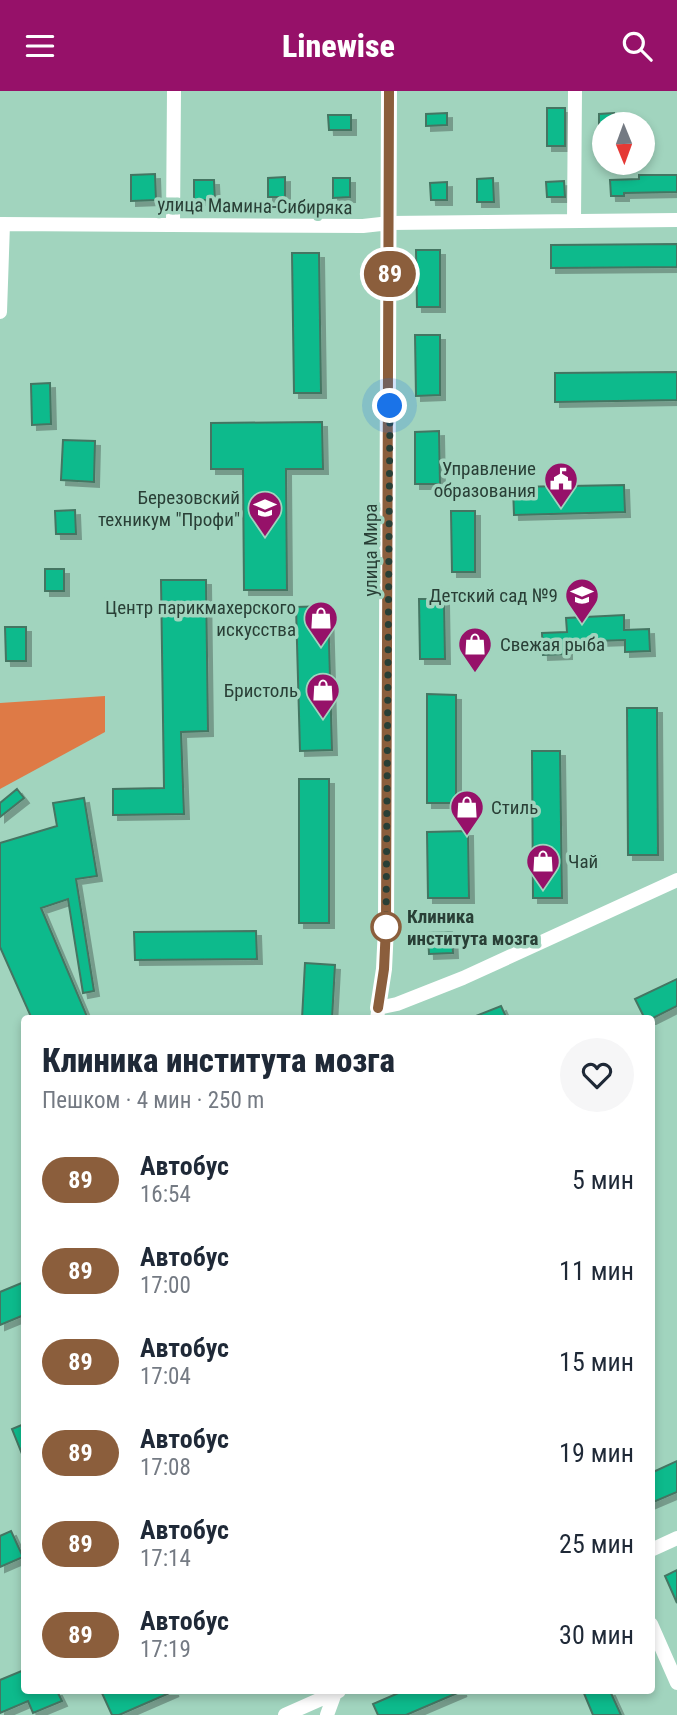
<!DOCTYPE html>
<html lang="ru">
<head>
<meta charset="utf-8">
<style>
	:root { --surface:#fff; --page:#f6f6f7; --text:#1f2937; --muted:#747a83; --accent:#961169 }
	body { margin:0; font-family:"Roboto Condensed",sans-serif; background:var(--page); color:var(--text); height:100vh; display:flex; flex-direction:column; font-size:26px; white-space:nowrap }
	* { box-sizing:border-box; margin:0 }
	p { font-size:23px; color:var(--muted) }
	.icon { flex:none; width:38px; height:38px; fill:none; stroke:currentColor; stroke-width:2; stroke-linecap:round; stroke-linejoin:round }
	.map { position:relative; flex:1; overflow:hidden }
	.details { position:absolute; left:21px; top:924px; width:634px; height:679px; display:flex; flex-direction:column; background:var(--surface); border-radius:7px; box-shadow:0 4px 10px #0003 }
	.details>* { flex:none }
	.badge { padding:0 14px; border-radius:23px; font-size:24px; line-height:46px }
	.needle { width:46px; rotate:179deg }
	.controls { position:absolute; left:592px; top:21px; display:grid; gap:14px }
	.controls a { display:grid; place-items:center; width:63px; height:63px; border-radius:50%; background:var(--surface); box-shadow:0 4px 10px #0003; font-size:35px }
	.you { position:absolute; width:35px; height:35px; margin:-18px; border:5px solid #fff; border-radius:50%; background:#1a73e8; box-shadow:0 0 0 10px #1a73e833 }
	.map>.badge { position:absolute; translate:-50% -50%; box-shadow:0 0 0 4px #fff }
	.round { display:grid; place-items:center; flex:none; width:74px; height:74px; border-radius:37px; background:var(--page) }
	.head { display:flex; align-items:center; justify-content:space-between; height:119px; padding:0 21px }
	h1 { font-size:33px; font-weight:800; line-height:52px }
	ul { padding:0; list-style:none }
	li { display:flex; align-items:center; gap:21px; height:91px; padding:0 21px }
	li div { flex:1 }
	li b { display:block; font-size:26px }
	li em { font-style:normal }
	li .badge { min-width:77px; font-weight:700; text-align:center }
	header { display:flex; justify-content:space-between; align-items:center; height:91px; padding:0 21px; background:var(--accent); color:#fff; font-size:32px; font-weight:800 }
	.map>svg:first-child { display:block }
	.forest { fill:#de7a46 }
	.building { fill:#0fba8c; stroke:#447562; stroke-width:2; filter:url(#shadow) }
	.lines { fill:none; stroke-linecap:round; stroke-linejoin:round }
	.minor { stroke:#fff; stroke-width:14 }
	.line-casing { stroke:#fff; stroke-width:16 }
	.line { stroke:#8b5e3c; stroke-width:10 }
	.walk { stroke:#293f36; stroke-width:7; stroke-dasharray:0 12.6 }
	.stop-dot { fill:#fff; stroke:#8b5e3c; stroke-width:3.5 }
	.labels { text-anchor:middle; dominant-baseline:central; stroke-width:7; stroke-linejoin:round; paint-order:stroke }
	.street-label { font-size:19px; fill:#293f36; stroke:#a1d4be }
	.poi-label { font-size:19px; fill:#293f36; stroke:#a1d4be; text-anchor:end }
	.stop-label { font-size:19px; font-weight:bold; fill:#293f36; stroke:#a1d4be; text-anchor:start }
</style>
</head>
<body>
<header><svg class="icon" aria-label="menu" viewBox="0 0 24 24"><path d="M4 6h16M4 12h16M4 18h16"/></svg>Linewise<svg class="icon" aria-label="search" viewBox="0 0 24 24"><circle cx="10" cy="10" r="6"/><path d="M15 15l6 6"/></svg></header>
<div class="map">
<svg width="677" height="1624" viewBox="0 0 677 1624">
	<defs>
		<filter id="shadow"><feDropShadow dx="5" dy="5" stdDeviation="0" flood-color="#0004"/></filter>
	</defs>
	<rect width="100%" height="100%" fill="#a1d4be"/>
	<path class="forest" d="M105,605V641L0,698V612Z"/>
	<path class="building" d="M547,17H565V55H547Z
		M447,22V34L426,35V23Z
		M614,22V33H599V23Z
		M328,24H351V39H329Z
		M155,83L156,109L131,110V84Z
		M639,84H677V101L624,102V105H611L610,89L639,88Z
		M285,86V106H268V87Z
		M333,87H350V106L333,107Z
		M493,87L494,111H477V88Z
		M194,89H214L215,109H194Z
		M564,90L565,106H547L546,91Z
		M447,91V109H431L430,92Z
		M677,153V176L551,177V154Z
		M416,159H440V216H417Z
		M292,162H319L321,302H294Z
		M415,244H440V304L416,305Z
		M677,281V309L555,311V282Z
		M50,292L51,333L32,334L31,293Z
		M322,331L323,378H286L287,499H244L243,378H211V332Z
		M439,340L440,393H415V341Z
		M63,349L95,350L94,391L61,389Z
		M624,394L625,421L514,424L513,396Z
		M75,419L76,443H56L55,420Z
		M451,420H475V481H452Z
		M45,478H64V500H45Z
		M161,489H206L208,640L181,641L184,723L113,724V698L164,697Z
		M419,508H444L445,568H420Z
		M328,515L332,659L300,660L296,516Z
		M624,524V539L649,538L650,560L625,561V549L567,551V563L543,564L542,542L567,541L566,527Z
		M5,536H26V570H6Z
		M427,603L456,604V712H427Z
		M627,617H657L658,764H628Z
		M532,660H560L562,807H533Z
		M299,688H329V832H299Z
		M17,698L24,707L0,726V712Z
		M84,707L97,785L76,788L94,900L83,902L68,808L41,817L88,928H32L0,856V752L57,735L53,712Z
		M468,740L469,807H428L427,741Z
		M256,840L257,868L135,869L134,841Z
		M452,841L453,862L429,863L428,842Z
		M305,872L335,874L332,928H302Z
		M677,888V915L651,928H645L635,908Z
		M501,915L507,928H471V927Z
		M24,1191V1224L0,1234V1201Z
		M24,1333V1368L12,1338Z
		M677,1370V1401L651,1412V1382Z
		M11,1440L23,1466L0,1476V1445Z
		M677,1479V1512L665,1485Z
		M24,1579V1600H57L62,1610L33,1622L28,1610L0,1622V1589Z
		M101,1600H174L119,1624H112Z
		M403,1600H462L406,1624H378L373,1613Z
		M583,1600H610L621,1624H593Z"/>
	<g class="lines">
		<path class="minor" d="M574,129L575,0
			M0,133L363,135L390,132L677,129
			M173,133L174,0
			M0,221L3,133
			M378,917L397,913L463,887L677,789
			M377,928L384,878L386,836L389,0
			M651,1459L677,1447
			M651,1533L677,1592
			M285,1624L339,1600
			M327,1624L335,1602"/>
	</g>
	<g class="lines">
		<g class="line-casing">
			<path id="line" d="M378,917L384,878L386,836L389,0"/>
		</g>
		<use href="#line" class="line"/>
		<path class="walk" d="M386,836L390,315"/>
	</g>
	<defs>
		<g id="civic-pin" transform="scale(1.75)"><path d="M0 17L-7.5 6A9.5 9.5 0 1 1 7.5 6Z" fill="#961169" stroke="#a1d4be"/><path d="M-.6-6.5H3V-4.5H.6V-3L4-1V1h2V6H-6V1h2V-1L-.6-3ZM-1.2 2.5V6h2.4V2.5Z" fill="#fff"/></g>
		<g id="university-pin" transform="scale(1.75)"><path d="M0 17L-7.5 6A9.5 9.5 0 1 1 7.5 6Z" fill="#961169" stroke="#a1d4be"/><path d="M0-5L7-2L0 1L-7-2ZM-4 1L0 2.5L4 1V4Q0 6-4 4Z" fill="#fff"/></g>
		<g id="school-pin" transform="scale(1.75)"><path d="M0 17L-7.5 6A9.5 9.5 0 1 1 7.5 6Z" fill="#961169" stroke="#a1d4be"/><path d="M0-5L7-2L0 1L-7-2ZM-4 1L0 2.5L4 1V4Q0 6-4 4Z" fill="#fff"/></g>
		<g id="shop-pin" transform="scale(1.75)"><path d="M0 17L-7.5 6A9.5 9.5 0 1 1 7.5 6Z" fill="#961169" stroke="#a1d4be"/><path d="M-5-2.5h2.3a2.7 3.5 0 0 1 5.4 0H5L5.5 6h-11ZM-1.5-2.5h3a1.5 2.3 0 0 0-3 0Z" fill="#fff"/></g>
	</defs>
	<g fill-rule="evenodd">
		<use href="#civic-pin" x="561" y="388"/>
		<use href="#university-pin" x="265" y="417"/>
		<use href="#school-pin" x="582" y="504"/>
		<use href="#shop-pin" x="321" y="527"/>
		<use href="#shop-pin" x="475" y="553"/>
		<use href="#shop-pin" x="323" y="599"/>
		<use href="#shop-pin" x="467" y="716"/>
		<use href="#shop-pin" x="543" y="770"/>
	</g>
	<circle class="stop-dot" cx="386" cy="836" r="14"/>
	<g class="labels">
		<g class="street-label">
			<text transform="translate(255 115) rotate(1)">улица Мамина-Сибиряка</text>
			<text transform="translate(370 459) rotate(-90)">улица Мира</text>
		</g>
		<g class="poi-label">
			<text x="536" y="377">Управление<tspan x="536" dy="22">образования</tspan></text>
			<text x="240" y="406">Березовский<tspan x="240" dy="22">техникум "Профи"</tspan></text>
			<text x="558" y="504">Детский сад №9</text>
			<text x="296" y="516">Центр парикмахерского<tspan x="296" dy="22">искусства</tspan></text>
			<text x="500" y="553" text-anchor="start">Свежая рыба</text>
			<text x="298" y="599">Бристоль</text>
			<text x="491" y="716" text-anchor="start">Стиль</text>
			<text x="568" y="770" text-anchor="start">Чай</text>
		</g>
		<g class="stop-label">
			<text x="407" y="825">Клиника<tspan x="407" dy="22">института мозга</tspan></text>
		</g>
	</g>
</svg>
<div class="controls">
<a><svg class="needle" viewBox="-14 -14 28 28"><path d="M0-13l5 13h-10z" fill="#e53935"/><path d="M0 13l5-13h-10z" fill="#747a83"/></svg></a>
</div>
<div class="you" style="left:390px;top:315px"></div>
<b class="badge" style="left:390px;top:183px;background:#8b5e3c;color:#fff">89</b>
<section class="details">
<div class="head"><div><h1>Клиника института мозга</h1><p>Пешком · 4 мин · 250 m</p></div><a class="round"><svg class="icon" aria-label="heart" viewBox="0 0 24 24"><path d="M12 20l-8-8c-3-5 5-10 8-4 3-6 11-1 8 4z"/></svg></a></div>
<ul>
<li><span class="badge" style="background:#8b5e3c;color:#fff">89</span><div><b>Автобус</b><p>16:54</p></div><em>5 мин</em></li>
<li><span class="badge" style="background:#8b5e3c;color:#fff">89</span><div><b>Автобус</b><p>17:00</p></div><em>11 мин</em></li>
<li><span class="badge" style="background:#8b5e3c;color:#fff">89</span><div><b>Автобус</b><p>17:04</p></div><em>15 мин</em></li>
<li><span class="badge" style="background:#8b5e3c;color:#fff">89</span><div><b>Автобус</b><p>17:08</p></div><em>19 мин</em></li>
<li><span class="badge" style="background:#8b5e3c;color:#fff">89</span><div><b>Автобус</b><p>17:14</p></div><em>25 мин</em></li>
<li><span class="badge" style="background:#8b5e3c;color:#fff">89</span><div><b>Автобус</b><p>17:19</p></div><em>30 мин</em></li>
</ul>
</section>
</div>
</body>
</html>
